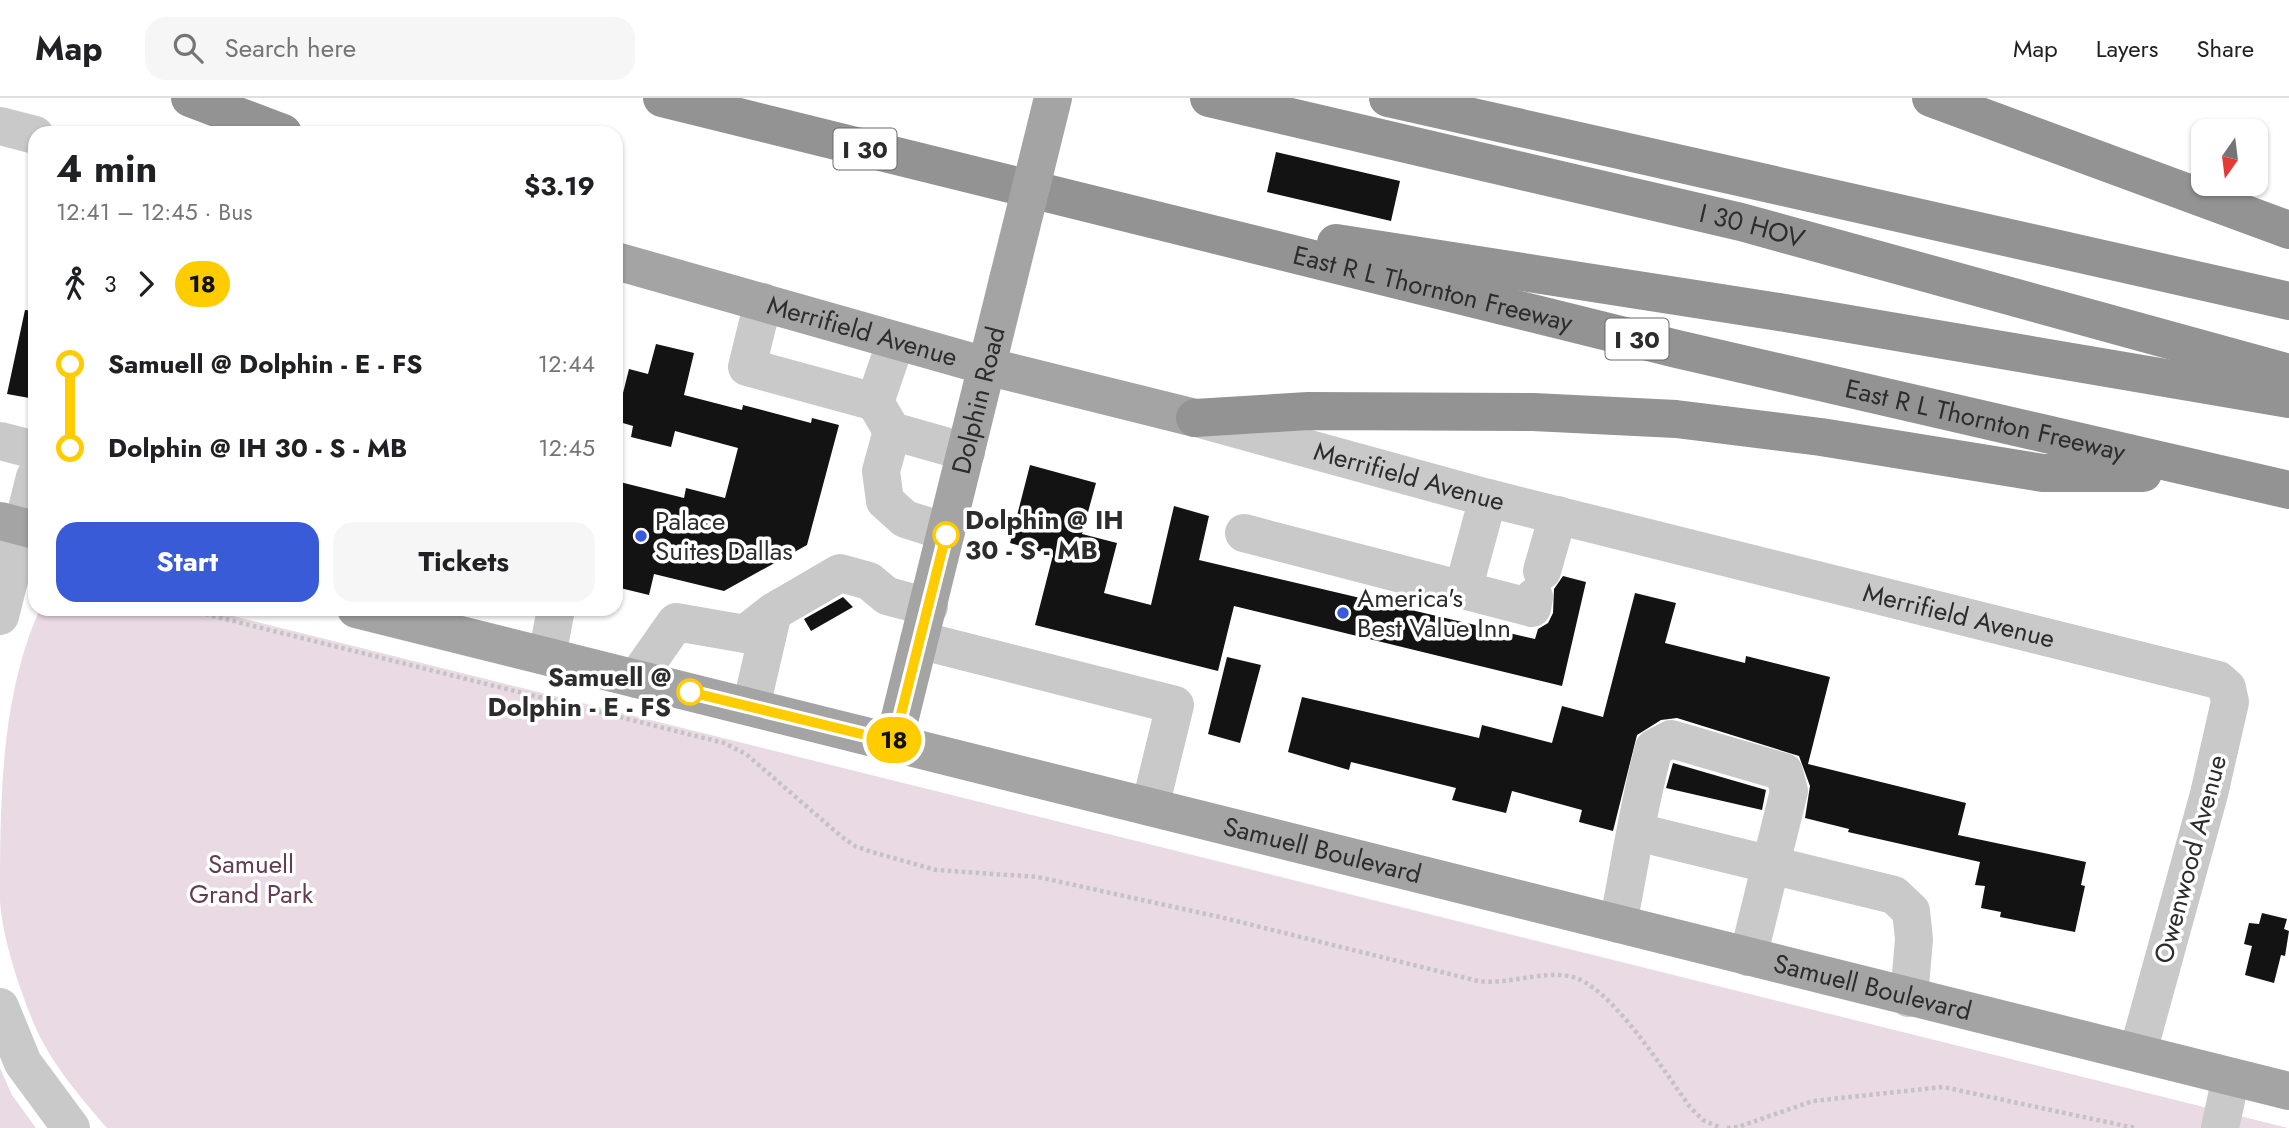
<!DOCTYPE html>
<html lang="en">
<head>
<meta charset="utf-8">
<style>
	:root { --surface:#fff; --page:#f6f6f6; --text:#202124; --muted:#757577; --line:#e0e0e0; --accent:#395bd8 }
	body { margin:0; font-family:Jost,sans-serif; background:var(--page); color:var(--text); height:100vh; display:flex; flex-direction:column; font-size:26px; white-space:nowrap }
	* { box-sizing:border-box; margin:0 }
	p { font-size:23px; color:var(--muted) }
	.icon { flex:none; width:38px; height:38px; fill:none; stroke:currentColor; stroke-width:2; stroke-linecap:round; stroke-linejoin:round }
	.map { position:relative; flex:1; overflow:hidden }
	.panel { position:absolute; left:28px; top:28px; width:595px; height:490px; display:flex; flex-direction:column; background:var(--surface); border-radius:21px; box-shadow:0 2px 5px #0004 }
	.panel>* { flex:none }
	.badge { padding:0 14px; border-radius:23px; font-size:24px; line-height:46px }
	.needle { width:46px; rotate:194deg }
	.fabs { position:absolute; left:2191px; top:21px; display:grid; gap:14px }
	.fabs a { display:grid; place-items:center; width:77px; height:77px; border-radius:14px; background:var(--surface); box-shadow:0 2px 5px #0004; font-size:35px }
	.map>.badge { position:absolute; translate:-50% -50%; box-shadow:0 0 0 4px #fff }
	.legs { display:flex; align-items:center; gap:10px; height:77px; padding:0 28px; font-size:23px }
	.legs p { margin-inline-start:auto }
	.head { display:flex; align-items:center; justify-content:space-between; height:119px; padding:0 28px }
	h1 { font-size:38px; font-weight:700; line-height:52px }
	.button { display:flex; gap:14px; margin-top:auto; padding:14px 28px }
	.button a { flex:1; height:80px; border-radius:21px; background:var(--accent); color:#fff; font-size:28px; font-weight:700; line-height:80px; text-align:center }
	.button a+a { background:var(--page); color:var(--text) }
	ul { padding:0 28px; list-style:none }
	li { display:flex; align-items:center; gap:24px; height:84px; font-size:26px }
	li i { display:grid; place-items:center; width:10px; height:100%; margin:0 9px; background:currentColor }
	li i::after { content:''; width:18px; height:18px; margin:-9px; border:5px solid; border-radius:50%; background:var(--surface) }
	li p { margin-inline-start:auto }
	li:first-child i { background:linear-gradient(#0000 50%,currentColor 0) }
	li:last-child i { background:linear-gradient(currentColor 50%,#0000 0) }
	header { display:flex; align-items:center; gap:42px; box-sizing:border-box; height:98px; padding:0 35px; background:var(--surface); border-bottom:2px solid var(--line) }
	header strong { font-size:33px }
	nav { display:flex; gap:38px; margin-inline-start:auto; font-size:24px }
	.search { width:490px; height:63px; background:var(--page); display:flex; align-items:center; gap:18px; box-sizing:border-box; padding:0 24px; border-radius:21px; color:var(--muted); font-size:26px }
	.map>svg:first-child { display:block }
	.green { fill:#e9dae4 }
	.building { fill:#131313 }
	.lines { fill:none; stroke-linecap:round; stroke-linejoin:round }
	.path { stroke:#c3c3c3; stroke-width:4.5; stroke-dasharray:3.5 3.5; stroke-linecap:butt }
	.minor { stroke:#c9c9c9; stroke-width:38 }
	.major { stroke:#a4a4a4; stroke-width:38 }
	.highway { stroke:#939393; stroke-width:38 }
	.major-bridge { stroke:#a4a4a4; stroke-width:38 }
	.line-1-casing { stroke:#fff; stroke-width:16 }
	.line-1 { stroke:#fc0; stroke-width:10 }
	.stop-1-dot { fill:#fff; stroke:#fc0; stroke-width:3.5 }
	.poi-dot { fill:#395bd8; stroke:#fff; stroke-width:2.5 }
	.labels { text-anchor:middle; dominant-baseline:central; stroke-width:7; stroke-linejoin:round; paint-order:stroke }
	.shield { fill:#fff; stroke:#6b6b6b; stroke-width:2 }
	.shield-label { font-size:24px; font-weight:bold; fill:#2c2c2c }
	.street-label { font-size:26px; fill:#2c2c2c; stroke:#fff }
	.stop-label { font-size:26px; font-weight:bold; fill:#2c2c2c; stroke:#fff; text-anchor:start }
	.poi-label { font-size:26px; fill:#2c2c2c; stroke:#fff; text-anchor:start }
	.park-label { font-size:26px; fill:#643d55; stroke:#fff }
</style>
</head>
<body>
<header>
<strong>Map</strong>
<div class="search"><svg class="icon" aria-label="search" viewBox="0 0 24 24"><circle cx="10" cy="10" r="6"/><path d="M15 15l6 6"/></svg>Search here</div>
<nav><a>Map</a><a>Layers</a><a>Share</a></nav>
</header>
<div class="map">
<svg width="2289" height="1030" viewBox="0 0 2289 1030">
	<rect width="100%" height="100%" fill="#fff"/>
	<path class="green" d="M40,511H205L2288,1030H107C80,999 50,964 34,926C19,889 3,843 0,803C0,707 0,599 40,511Z
		M0,970L12,997L36,1030H0Z"/>
	<path class="building" d="M1276,54L1400,83L1391,123L1267,94Z
		M25,212L35,213V301L7,296Z
		M656,246L694,255L684,297L742,312L743,307L811,325L812,320L839,327L807,447L724,493L654,476L649,497L616,489V449L621,427L616,426V383L684,400L686,390L725,400L738,350L675,333L671,349L631,339L633,328L616,323L629,271L648,276Z
		M1030,367L1096,385L1082,436L1117,445L1104,495L1151,507L1174,408L1209,418L1199,462L1535,541L1538,531L1548,525L1553,515L1554,491L1563,478L1586,484L1562,588L1234,508L1218,573L1035,527L1053,457L1010,445Z
		M1635,495L1676,505L1665,545L1745,565L1746,558L1830,579L1808,666L1966,705L1958,737L2086,764L2081,787L2085,788L2075,834L2000,819L2001,814L1981,810L1985,788L1975,787L1980,764L1848,734L1849,731L1805,720L1810,688L1799,658L1677,620L1661,622L1637,637L1613,733L1579,724L1582,712L1512,693L1506,715L1452,702L1456,690L1351,664L1349,672L1288,654L1302,599L1479,640L1482,627L1552,645L1562,608L1603,619Z
		M843,499L853,509L811,533L804,521Z
		M1227,559L1261,567L1240,645L1208,636Z
		M1673,665L1766,692L1762,712L1666,690Z
		M2262,815L2287,821L2284,831L2289,833L2285,858L2281,857L2274,885L2245,877L2252,848L2244,846L2249,825L2259,826Z"/>
	<g class="lines">
		<path class="path" d="M185,511L724,645L746,656L842,739L855,748L872,754L936,772L1038,779L1224,820L1478,883C1508,887 1539,873 1569,878C1610,885 1665,975 1690,1009L1703,1022L1721,1030
			M1727,1030L1738,1029L1813,1003L1943,989L2135,1030"/>
		<g class="minor">
			<path d="M0,28L35,37"/>
			<path d="M763,204L747,269L875,304L892,333L966,354"/>
			<path d="M875,304L896,243"/>
			<path id="s1" d="M1200,321L1488,400L2218,582L2227,590L2230,604L2209,696L2138,954"/>
			<path d="M892,333L881,373L885,403L905,421L946,434"/>
			<path d="M0,343L35,352"/>
			<path d="M1244,435L1532,510L1534,499"/>
			<path d="M1542,473L1558,417"/>
			<path d="M1463,492L1488,400"/>
			<path d="M0,518L35,379"/>
			<path d="M919,542L1175,607L1150,709"/>
			<path d="M547,558L556,511"/>
			<path d="M636,581L676,524L745,536L773,514L840,475L869,483L887,498L929,509"/>
			<path d="M751,609L773,514"/>
			<path d="M1637,734L1894,797L1911,813L1914,841L1909,900"/>
			<path d="M1618,826C1630,767 1638,708 1654,650L1671,641L1784,674L1789,693L1748,859"/>
			<path d="M0,909L23,965L71,1030"/>
			<path d="M2220,1030L2231,979"/>
		</g>
		<g class="major">
			<path id="s2" d="M616,163L986,268L1195,320"/>
			<path d="M0,423L35,432"/>
			<path id="s3" d="M356,511L2289,993"/>
			<path id="s4" d="M894,644L1008,182"/>
		</g>
		<g class="highway">
			<path d="M190,0L283,35"/>
			<path id="s5" d="M662,0L1677,251L2289,392"/>
			<path id="s6" d="M1209,0L1741,124L2289,275"/>
			<path d="M1388,0L2289,203"/>
			<path d="M1931,0L2289,132"/>
			<path d="M1336,145L1779,214L2289,301"/>
			<path d="M1195,320L1308,313L1533,314L1676,321L1821,339L2043,375H2143"/>
		</g>
		<path class="major-bridge" d="M1008,182L1053,0"/>
	</g>
	<g class="lines">
		<g class="line-1-casing">
			<path id="line-1" d="M690,594L894,644L946,437"/>
		</g>
		<use href="#line-1" class="line-1"/>
	</g>
	<g class="stop-1-dot">
		<circle cx="946" cy="437" r="12"/>
		<circle cx="690" cy="594" r="12"/>
	</g>
	<g class="poi-dot">
		<circle cx="641" cy="438" r="7"/>
		<circle cx="1343" cy="515" r="7"/>
	</g>
	<g class="labels">
		<g class="shield">
			<rect x="833.5" y="30.5" width="63" height="41" rx="5"/>
			<rect x="1605.5" y="220.5" width="63" height="41" rx="5"/>
		</g>
		<g class="shield-label">
			<text x="865" y="51">I 30</text>
			<text x="1637" y="241">I 30</text>
		</g>
		<g class="street-label">
			<text stroke="none"><textPath href="#s6" startOffset="558">I 30 HOV</textPath></text>
			<text stroke="none"><textPath href="#s5" startOffset="794">East R L Thornton Freeway</textPath></text>
			<text stroke="none"><textPath href="#s2" startOffset="256">Merrifield Avenue</textPath></text>
			<text stroke="none"><textPath href="#s4" startOffset="352">Dolphin Road</textPath></text>
			<text stroke="none"><textPath href="#s5" startOffset="1362">East R L Thornton Freeway</textPath></text>
			<text stroke="none"><textPath href="#s1" startOffset="217">Merrifield Avenue</textPath></text>
			<text stroke="none"><textPath href="#s1" startOffset="784">Merrifield Avenue</textPath></text>
			<text stroke="none"><textPath href="#s3" startOffset="996">Samuell Boulevard</textPath></text>
			<text transform="translate(2190 761) rotate(-75)">Owenwood Avenue</text>
			<text stroke="none"><textPath href="#s3" startOffset="1563">Samuell Boulevard</textPath></text>
		</g>
		<g class="stop-label">
			<text x="965" y="422">Dolphin @ IH<tspan x="965" dy="30">30 - S - MB</tspan></text>
			<text x="671" y="579" text-anchor="end">Samuell @<tspan x="671" dy="30">Dolphin - E - FS</tspan></text>
		</g>
		<g class="poi-label">
			<text x="655" y="423">Palace<tspan x="655" dy="30">Suites Dallas</tspan></text>
			<text x="1357" y="500">America's<tspan x="1357" dy="30">Best Value Inn</tspan></text>
		</g>
		<g class="park-label">
			<text x="251" y="766">Samuell<tspan x="251" dy="30">Grand Park</tspan></text>
		</g>
	</g>
</svg>
<div class="fabs">
<a><svg class="needle" viewBox="-14 -14 28 28"><path d="M0-13l5 13h-10z" fill="#e53935"/><path d="M0 13l5-13h-10z" fill="#757577"/></svg></a>
</div>
<b class="badge" style="left:894px;top:642px;background:#fc0;color:#111">18</b>
<section class="panel">
<div class="head"><div><h1>4 min</h1><p>12:41 – 12:45 · Bus</p></div><b>$3.19</b></div>
<div class="legs"><svg class="icon" aria-label="walk" viewBox="0 0 24 24"><circle cx="13" cy="4" r="2"/><path d="M13 8l-2 6 4 7M11 14l-3 7M7 12l3-4h3l4 4"/></svg>3<svg class="icon" aria-label="forward" viewBox="0 0 24 24"><path d="M9 5l7 7-7 7"/></svg><b class="badge" style="background:#fc0;color:#111">18</b></div>
<ul>
<li><i style="color:#fc0"></i><b>Samuell @ Dolphin - E - FS</b><p>12:44</p></li>
<li><i style="color:#fc0"></i><b>Dolphin @ IH 30 - S - MB</b><p>12:45</p></li>
</ul>
<div class="button"><a>Start</a><a>Tickets</a></div>
</section>
</div>
</body>
</html>
